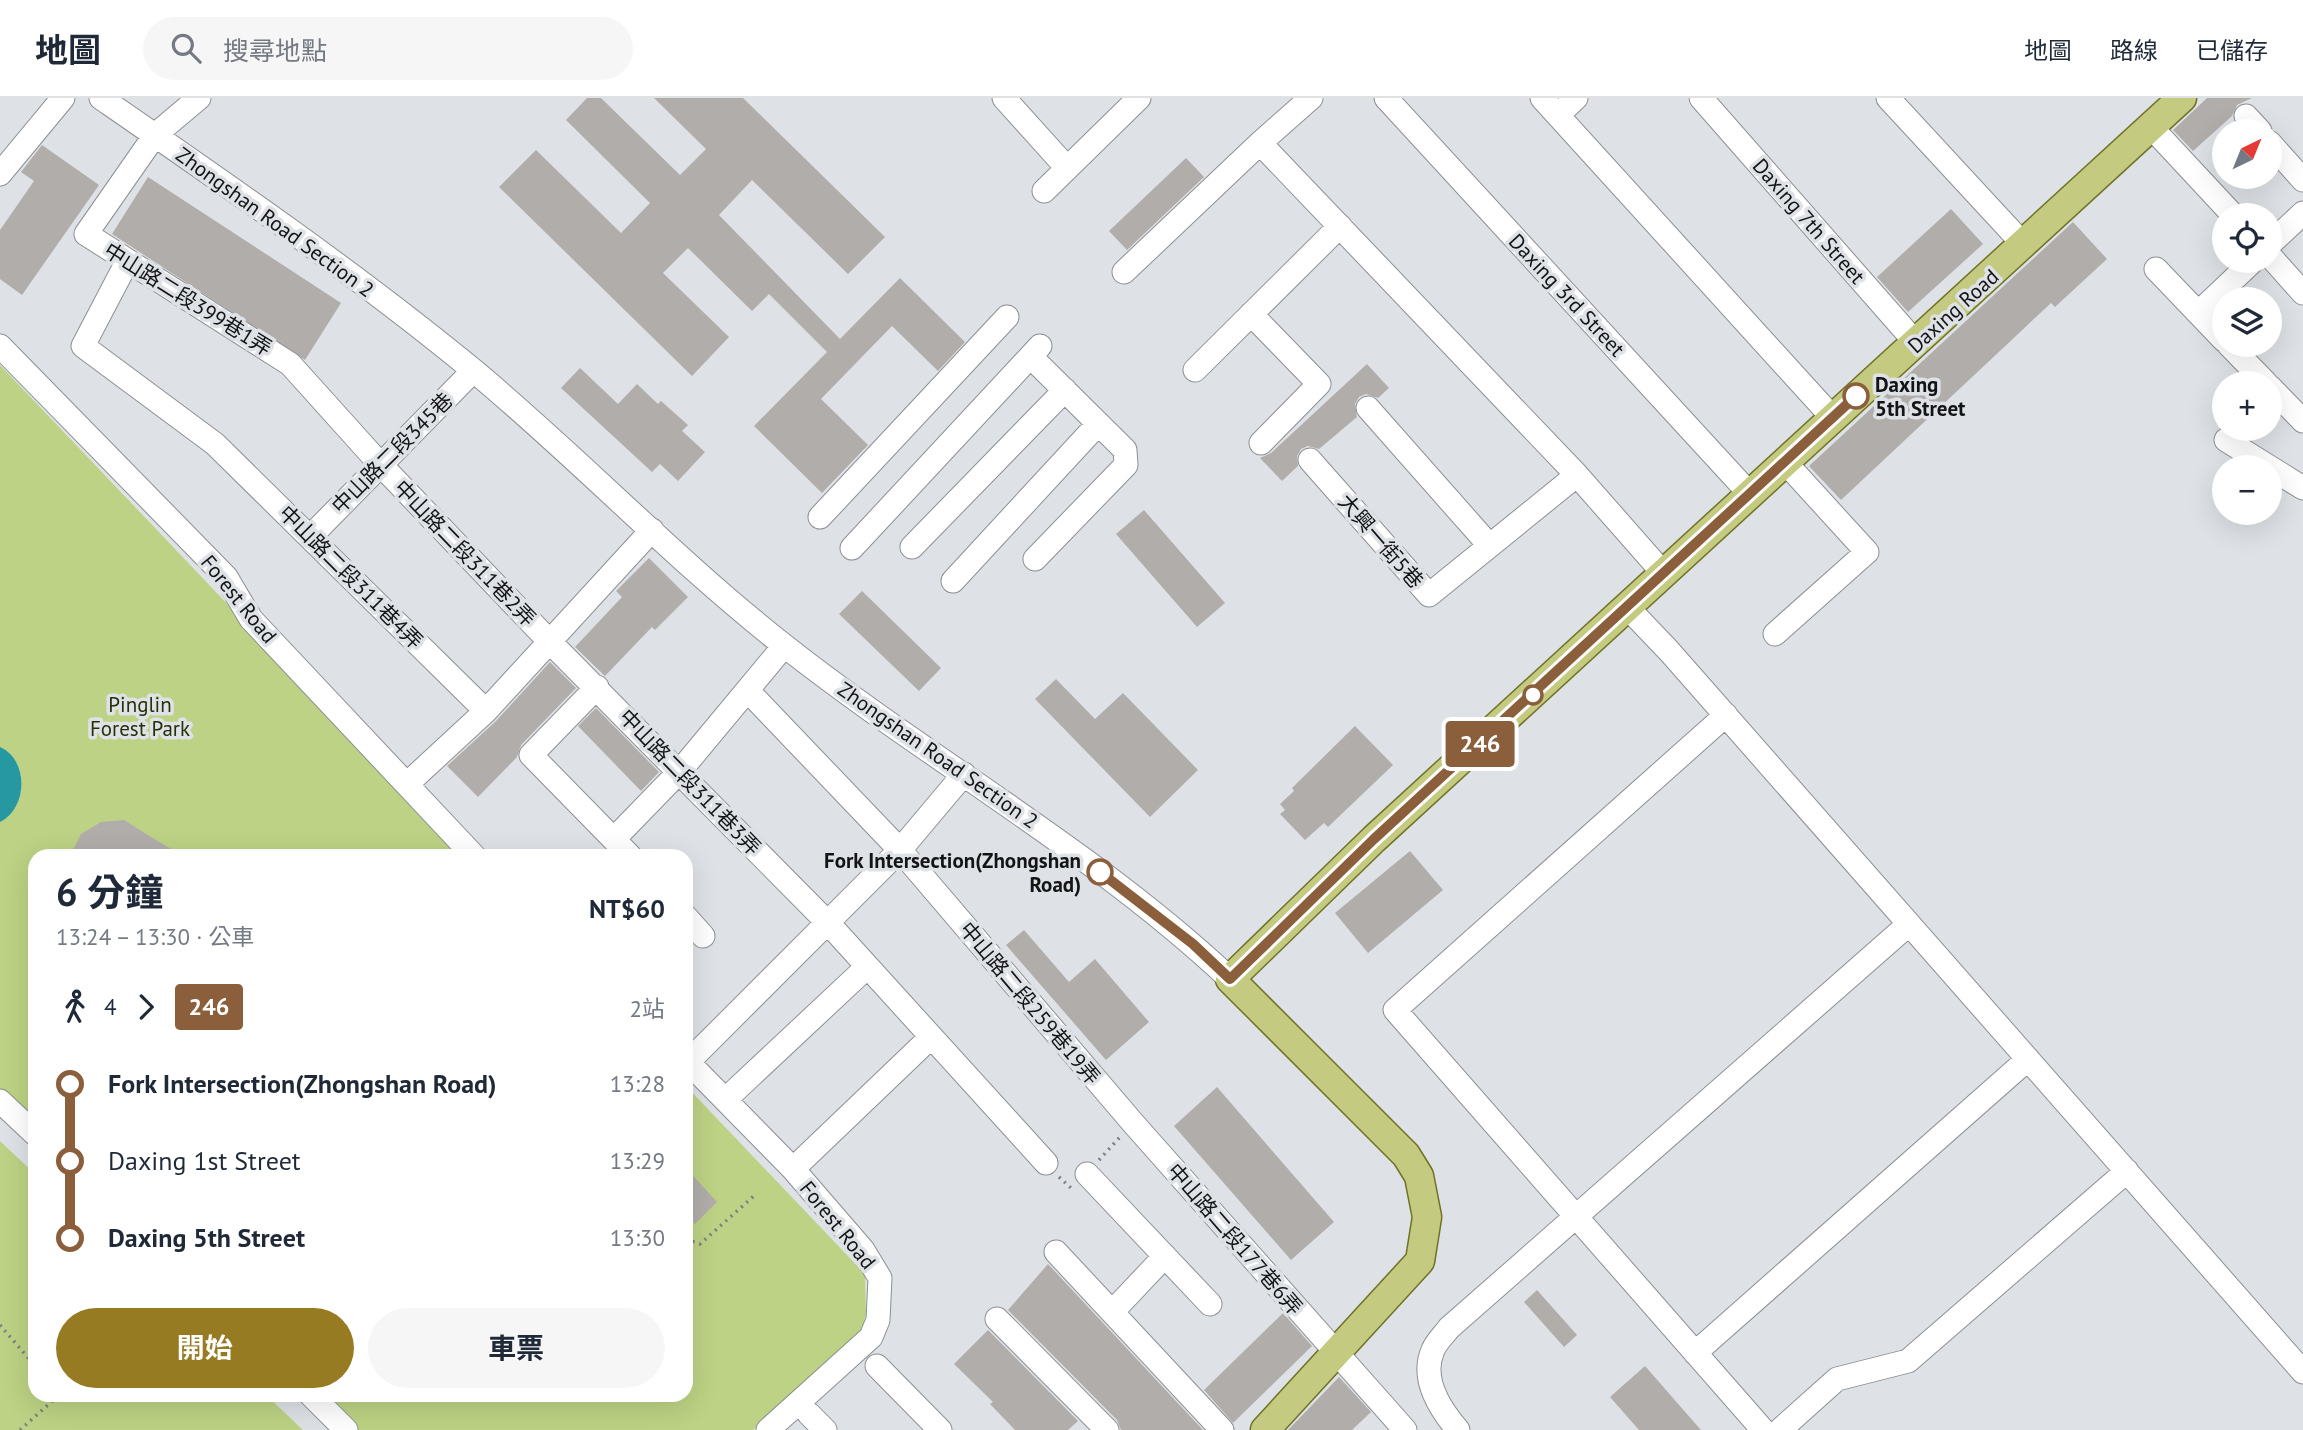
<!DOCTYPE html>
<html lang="zh-TW">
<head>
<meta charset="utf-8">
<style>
	:root { --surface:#fff; --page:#f6f6f7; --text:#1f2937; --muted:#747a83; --line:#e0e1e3; --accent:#977b23 }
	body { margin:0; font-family:"PT Sans","Noto Sans TC",sans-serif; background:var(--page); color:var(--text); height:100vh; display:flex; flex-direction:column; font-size:26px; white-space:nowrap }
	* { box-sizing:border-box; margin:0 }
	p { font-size:23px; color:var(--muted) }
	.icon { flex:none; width:38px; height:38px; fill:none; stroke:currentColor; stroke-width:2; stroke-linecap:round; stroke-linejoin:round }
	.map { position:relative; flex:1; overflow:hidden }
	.drawer { position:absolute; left:28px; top:751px; width:665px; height:553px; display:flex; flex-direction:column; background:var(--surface); border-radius:21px; box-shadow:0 7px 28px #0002 }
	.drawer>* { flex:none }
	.badge { padding:0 14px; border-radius:5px; font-size:24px; line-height:46px }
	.needle { width:46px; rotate:43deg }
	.fabs { position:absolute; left:2212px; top:21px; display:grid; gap:14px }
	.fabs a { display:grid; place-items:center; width:70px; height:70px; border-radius:50%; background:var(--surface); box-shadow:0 7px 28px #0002; font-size:35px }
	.map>.badge { position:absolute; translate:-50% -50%; box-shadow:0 0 0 4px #fff }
	.legs { display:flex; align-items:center; gap:10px; height:77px; padding:0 28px; font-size:23px }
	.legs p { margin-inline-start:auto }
	.overview { display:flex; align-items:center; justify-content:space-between; height:119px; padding:0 28px }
	h1 { font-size:38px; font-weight:700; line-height:52px }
	.button { display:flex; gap:14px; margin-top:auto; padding:14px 28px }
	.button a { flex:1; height:80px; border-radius:42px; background:var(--accent); color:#fff; font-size:28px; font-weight:700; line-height:80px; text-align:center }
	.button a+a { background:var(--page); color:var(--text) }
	ul { padding:0 28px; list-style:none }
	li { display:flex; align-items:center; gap:24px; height:77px; font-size:26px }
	li i { display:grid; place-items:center; width:10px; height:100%; margin:0 9px; background:currentColor }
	li i::after { content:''; width:18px; height:18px; margin:-9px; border:5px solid; border-radius:50%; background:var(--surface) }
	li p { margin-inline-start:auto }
	li:first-child i { background:linear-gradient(#0000 50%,currentColor 0) }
	li:last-child i { background:linear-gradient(currentColor 50%,#0000 0) }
	header { display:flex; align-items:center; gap:42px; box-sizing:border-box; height:98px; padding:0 35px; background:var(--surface); border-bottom:2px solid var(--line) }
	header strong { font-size:33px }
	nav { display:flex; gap:38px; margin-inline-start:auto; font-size:24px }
	.search { width:490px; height:63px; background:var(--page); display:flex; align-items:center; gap:18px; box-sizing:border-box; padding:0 24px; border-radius:38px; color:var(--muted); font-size:26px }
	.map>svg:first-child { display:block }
	.green { fill:#bdd284 }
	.water { fill:#2598a2 }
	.building { fill:#b1adaa }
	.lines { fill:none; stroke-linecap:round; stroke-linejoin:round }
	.minor-casing { stroke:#8c8f93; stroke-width:25 }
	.major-casing { stroke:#6e7325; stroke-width:31 }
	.path { stroke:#7e8083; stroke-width:3.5; stroke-dasharray:2 5; stroke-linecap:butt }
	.minor { stroke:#fff; stroke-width:23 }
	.major { stroke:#c5ca81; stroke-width:28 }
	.line-1-casing { stroke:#fff; stroke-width:16 }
	.line-1 { stroke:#8b5e3c; stroke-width:10 }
	.stop-1-dot { fill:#fff; stroke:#8b5e3c; stroke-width:3.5 }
	.labels { text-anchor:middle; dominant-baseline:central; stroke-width:7; stroke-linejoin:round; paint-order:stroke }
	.street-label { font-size:21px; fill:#131415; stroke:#dee2e6 }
	.stop-label { font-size:21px; font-weight:bold; fill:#131415; stroke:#dee2e6; text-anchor:start }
	.park-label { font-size:21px; fill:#273008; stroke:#dee2e6 }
</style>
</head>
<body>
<header>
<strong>地圖</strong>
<div class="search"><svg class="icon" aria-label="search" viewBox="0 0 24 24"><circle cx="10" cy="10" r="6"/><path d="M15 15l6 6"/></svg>搜尋地點</div>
<nav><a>地圖</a><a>路線</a><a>已儲存</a></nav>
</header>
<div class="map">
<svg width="2303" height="1332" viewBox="0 0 2303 1332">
	<rect width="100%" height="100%" fill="#dee2e6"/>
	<path class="green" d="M0,267L467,758H35V1031L0,997Z
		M686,988L865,1176L866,1216L861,1235L753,1332H349L312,1297H686Z
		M0,1043L35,1076V1297H266L303,1332H0Z"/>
	<path class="water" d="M0,649C29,662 28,710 0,724Z"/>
	<path class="building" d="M587,0H601L680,77L706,51L654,0H743L885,139L848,176L752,82L719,117L840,241L900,180L965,244L938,273L892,228L821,301L868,347L822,395L754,328L827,254L769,196L752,213L688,150L663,175L729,239L692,278L499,89L536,52L621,135L650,105L566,22Z
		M2207,0H2252L2237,7L2232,18L2193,53L2173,32Z
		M42,47L99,87L22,197L0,181V132L34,83L21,74Z
		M1186,60L1204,79L1127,152L1109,133Z
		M148,79L341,205L305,262L112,136Z
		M1951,111L1983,146L1908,214L1877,179Z
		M2073,124L2107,161L2055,209L2051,205L1841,402L1809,368Z
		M1367,266L1389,290L1378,300L1366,296L1359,299L1355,306L1357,319L1319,351L1308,348L1301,351L1297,358L1298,368L1282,383L1260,360L1271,355Z
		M580,270L618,306L637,286L658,306L661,303L688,327L682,333L705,354L678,383L660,366L652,374L561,290Z
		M1144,412L1225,505L1197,529L1116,436Z
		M649,460L688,499L655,532L652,529L605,578L575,549L622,499L616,493Z
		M862,493L941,570L919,593L839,516Z
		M550,564L576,590L521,647L517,659L478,699L447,668L496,623Z
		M1056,581L1095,621L1123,595L1198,672L1150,719L1035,601Z
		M596,610L659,674L641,693L578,628Z
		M1355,628L1393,667L1328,729L1324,725L1305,742L1280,716L1285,712L1280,706L1294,693L1292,690Z
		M124,722L151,739L183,758H70L81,736L101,724Z
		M1410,753L1443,792L1368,855L1335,815Z
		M1024,832L1069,884L1095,861L1149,924L1106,962L1006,847Z
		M1217,989L1334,1124L1291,1162L1174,1028Z
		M686,1070L717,1104L695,1126L686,1117Z
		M1048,1166L1203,1332H1121L1117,1322L1008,1212Z
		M1537,1192L1577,1237L1564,1249L1524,1204Z
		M1283,1215L1312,1248L1233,1325L1204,1292Z
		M988,1232L1078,1323L1068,1332H1015L990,1306L993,1304L954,1266Z
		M1645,1268L1701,1332H1639L1610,1299Z
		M1339,1279L1371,1314L1352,1332H1288Z"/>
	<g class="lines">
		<g class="minor-casing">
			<path id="minor" d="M101,0C227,87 355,175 473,272C580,361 676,463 786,549C931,663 1095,754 1230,881
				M199,0L155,37L86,136L290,266L380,366L550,544L829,826L1046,1065
				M1004,0L1067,70
				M1311,0L1260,45L1577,377L1664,476
				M1386,0L1749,395
				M1542,0L1832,319
				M1701,0L1917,246
				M1888,0L2024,147
				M1558,17L1576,0
				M2246,18L2260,33
				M2152,30L2233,117
				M2270,45L2303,82
				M0,76L63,0
				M1044,93L1139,0
				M2270,146L2303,115
				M2270,158L2303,195
				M127,164L83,248L215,346L486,613
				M2156,171L2224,242
				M1124,174L1260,45
				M2198,215L2253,163
				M1251,216L1319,286L1261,345
				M2229,247L2266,285
				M0,248L226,479L251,521L474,758
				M1031,259L1125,352L1126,367L1035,461
				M1195,272L1340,128
				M2270,289L2303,323
				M1368,310L1489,447
				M2226,342L2303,390
				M1310,362L1429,497L1577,377
				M820,419L1007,219
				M311,438L473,273
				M912,449L1065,292
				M852,450L1040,248
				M953,483L1098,326
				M1628,510L1669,553L2303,1274
				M1775,536L1867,454L1784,363
				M597,589L531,657L630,758
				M749,594L900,752L1133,1025L1405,1332
				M1726,617L1395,912L1763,1332
				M407,686L486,613L652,432
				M614,741L680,673L784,548
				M686,819L703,838
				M686,962L793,1071L863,1152L880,1180L878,1222L871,1239L768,1332
				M688,964L900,752L964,676
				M725,1002L867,869
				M0,1003L35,1036
				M793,1071L930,940
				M1087,1076L1210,1206
				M1056,1154L1222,1332
				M1113,1213L1165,1158
				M997,1221L1107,1332
				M1695,1255L2028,961
				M877,1268L940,1332
				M311,1297L346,1332
				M809,1316L825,1332
				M1458,1332C1440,1311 1420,1281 1433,1252C1436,1244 1444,1237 1449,1230L1909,826
				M1780,1332L1837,1281L1908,1263L2127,1073"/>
		</g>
		<g class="major-casing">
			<path id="major" d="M1265,1332L1420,1163L1427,1119L1419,1078L1406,1057L1230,881L1374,741L2182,0"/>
		</g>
		<path class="path" d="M1099,1062L1120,1039
			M1059,1079L1071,1090
			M686,1141L700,1146L755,1097
			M0,1227L35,1268
			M20,1332L59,1297"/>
		<use href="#minor" class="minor"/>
		<use href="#major" class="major"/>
	</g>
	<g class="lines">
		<g class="line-1-casing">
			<path id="line-1" d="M1100,774L1193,846L1230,881L1374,741L1856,298"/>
		</g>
		<use href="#line-1" class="line-1"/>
	</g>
	<g class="stop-1-dot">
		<circle cx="1856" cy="298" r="12"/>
		<circle cx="1533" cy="597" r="9"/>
		<circle cx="1100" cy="774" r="12"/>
	</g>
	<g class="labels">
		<g class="street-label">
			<text transform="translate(1809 123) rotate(49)">Daxing 7th Street</text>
			<text transform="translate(275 124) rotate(36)">Zhongshan Road Section 2</text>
			<text transform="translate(1567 197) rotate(47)">Daxing 3rd Street</text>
			<text transform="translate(188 201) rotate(32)">中山路二段399巷1弄</text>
			<text transform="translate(1953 213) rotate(-42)">Daxing Road</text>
			<text transform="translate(392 355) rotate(-45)">中山路二段345巷</text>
			<text transform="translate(1381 443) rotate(49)">大興一街5巷</text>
			<text transform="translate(465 455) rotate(46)">中山路二段311巷2弄</text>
			<text transform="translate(351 479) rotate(45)">中山路二段311巷4弄</text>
			<text transform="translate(239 501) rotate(51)">Forest Road</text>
			<text transform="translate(938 657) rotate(35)">Zhongshan Road Section 2</text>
			<text transform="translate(690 684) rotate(46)">中山路二段311巷3弄</text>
			<text transform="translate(1030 905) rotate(50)">中山路二段259巷19弄</text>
			<text transform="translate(838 1127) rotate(51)">Forest Road</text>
			<text transform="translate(1235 1141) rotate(49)">中山路二段177巷6弄</text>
		</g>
		<g class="stop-label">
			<text x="1875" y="286">Daxing<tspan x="1875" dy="24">5th Street</tspan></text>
			<text x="1081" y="762" text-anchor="end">Fork Intersection(Zhongshan<tspan x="1081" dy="24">Road)</tspan></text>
		</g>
		<g class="park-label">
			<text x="140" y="606">Pinglin<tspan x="140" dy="24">Forest Park</tspan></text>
		</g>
	</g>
</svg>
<div class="fabs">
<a><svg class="needle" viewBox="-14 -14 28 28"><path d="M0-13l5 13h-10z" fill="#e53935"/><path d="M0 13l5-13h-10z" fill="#747a83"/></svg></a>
<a><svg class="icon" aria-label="locate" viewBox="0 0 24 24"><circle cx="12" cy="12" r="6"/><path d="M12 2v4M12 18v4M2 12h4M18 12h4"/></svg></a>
<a><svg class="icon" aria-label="layers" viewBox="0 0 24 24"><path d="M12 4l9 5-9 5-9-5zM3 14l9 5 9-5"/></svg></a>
<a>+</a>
<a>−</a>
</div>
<b class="badge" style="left:1480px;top:646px;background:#8b5e3c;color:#fff">246</b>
<section class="drawer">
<div class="overview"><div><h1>6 分鐘</h1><p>13:24 – 13:30 · 公車</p></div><b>NT$60</b></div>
<div class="legs"><svg class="icon" aria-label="walk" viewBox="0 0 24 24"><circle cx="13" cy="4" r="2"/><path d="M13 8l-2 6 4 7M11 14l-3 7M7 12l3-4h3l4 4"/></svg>4<svg class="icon" aria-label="forward" viewBox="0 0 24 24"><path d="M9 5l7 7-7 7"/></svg><b class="badge" style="background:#8b5e3c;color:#fff">246</b><p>2站</p></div>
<ul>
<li><i style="color:#8b5e3c"></i><b>Fork Intersection(Zhongshan Road)</b><p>13:28</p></li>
<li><i style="color:#8b5e3c"></i><span>Daxing 1st Street</span><p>13:29</p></li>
<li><i style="color:#8b5e3c"></i><b>Daxing 5th Street</b><p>13:30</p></li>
</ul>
<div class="button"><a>開始</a><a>車票</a></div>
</section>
</div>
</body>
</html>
